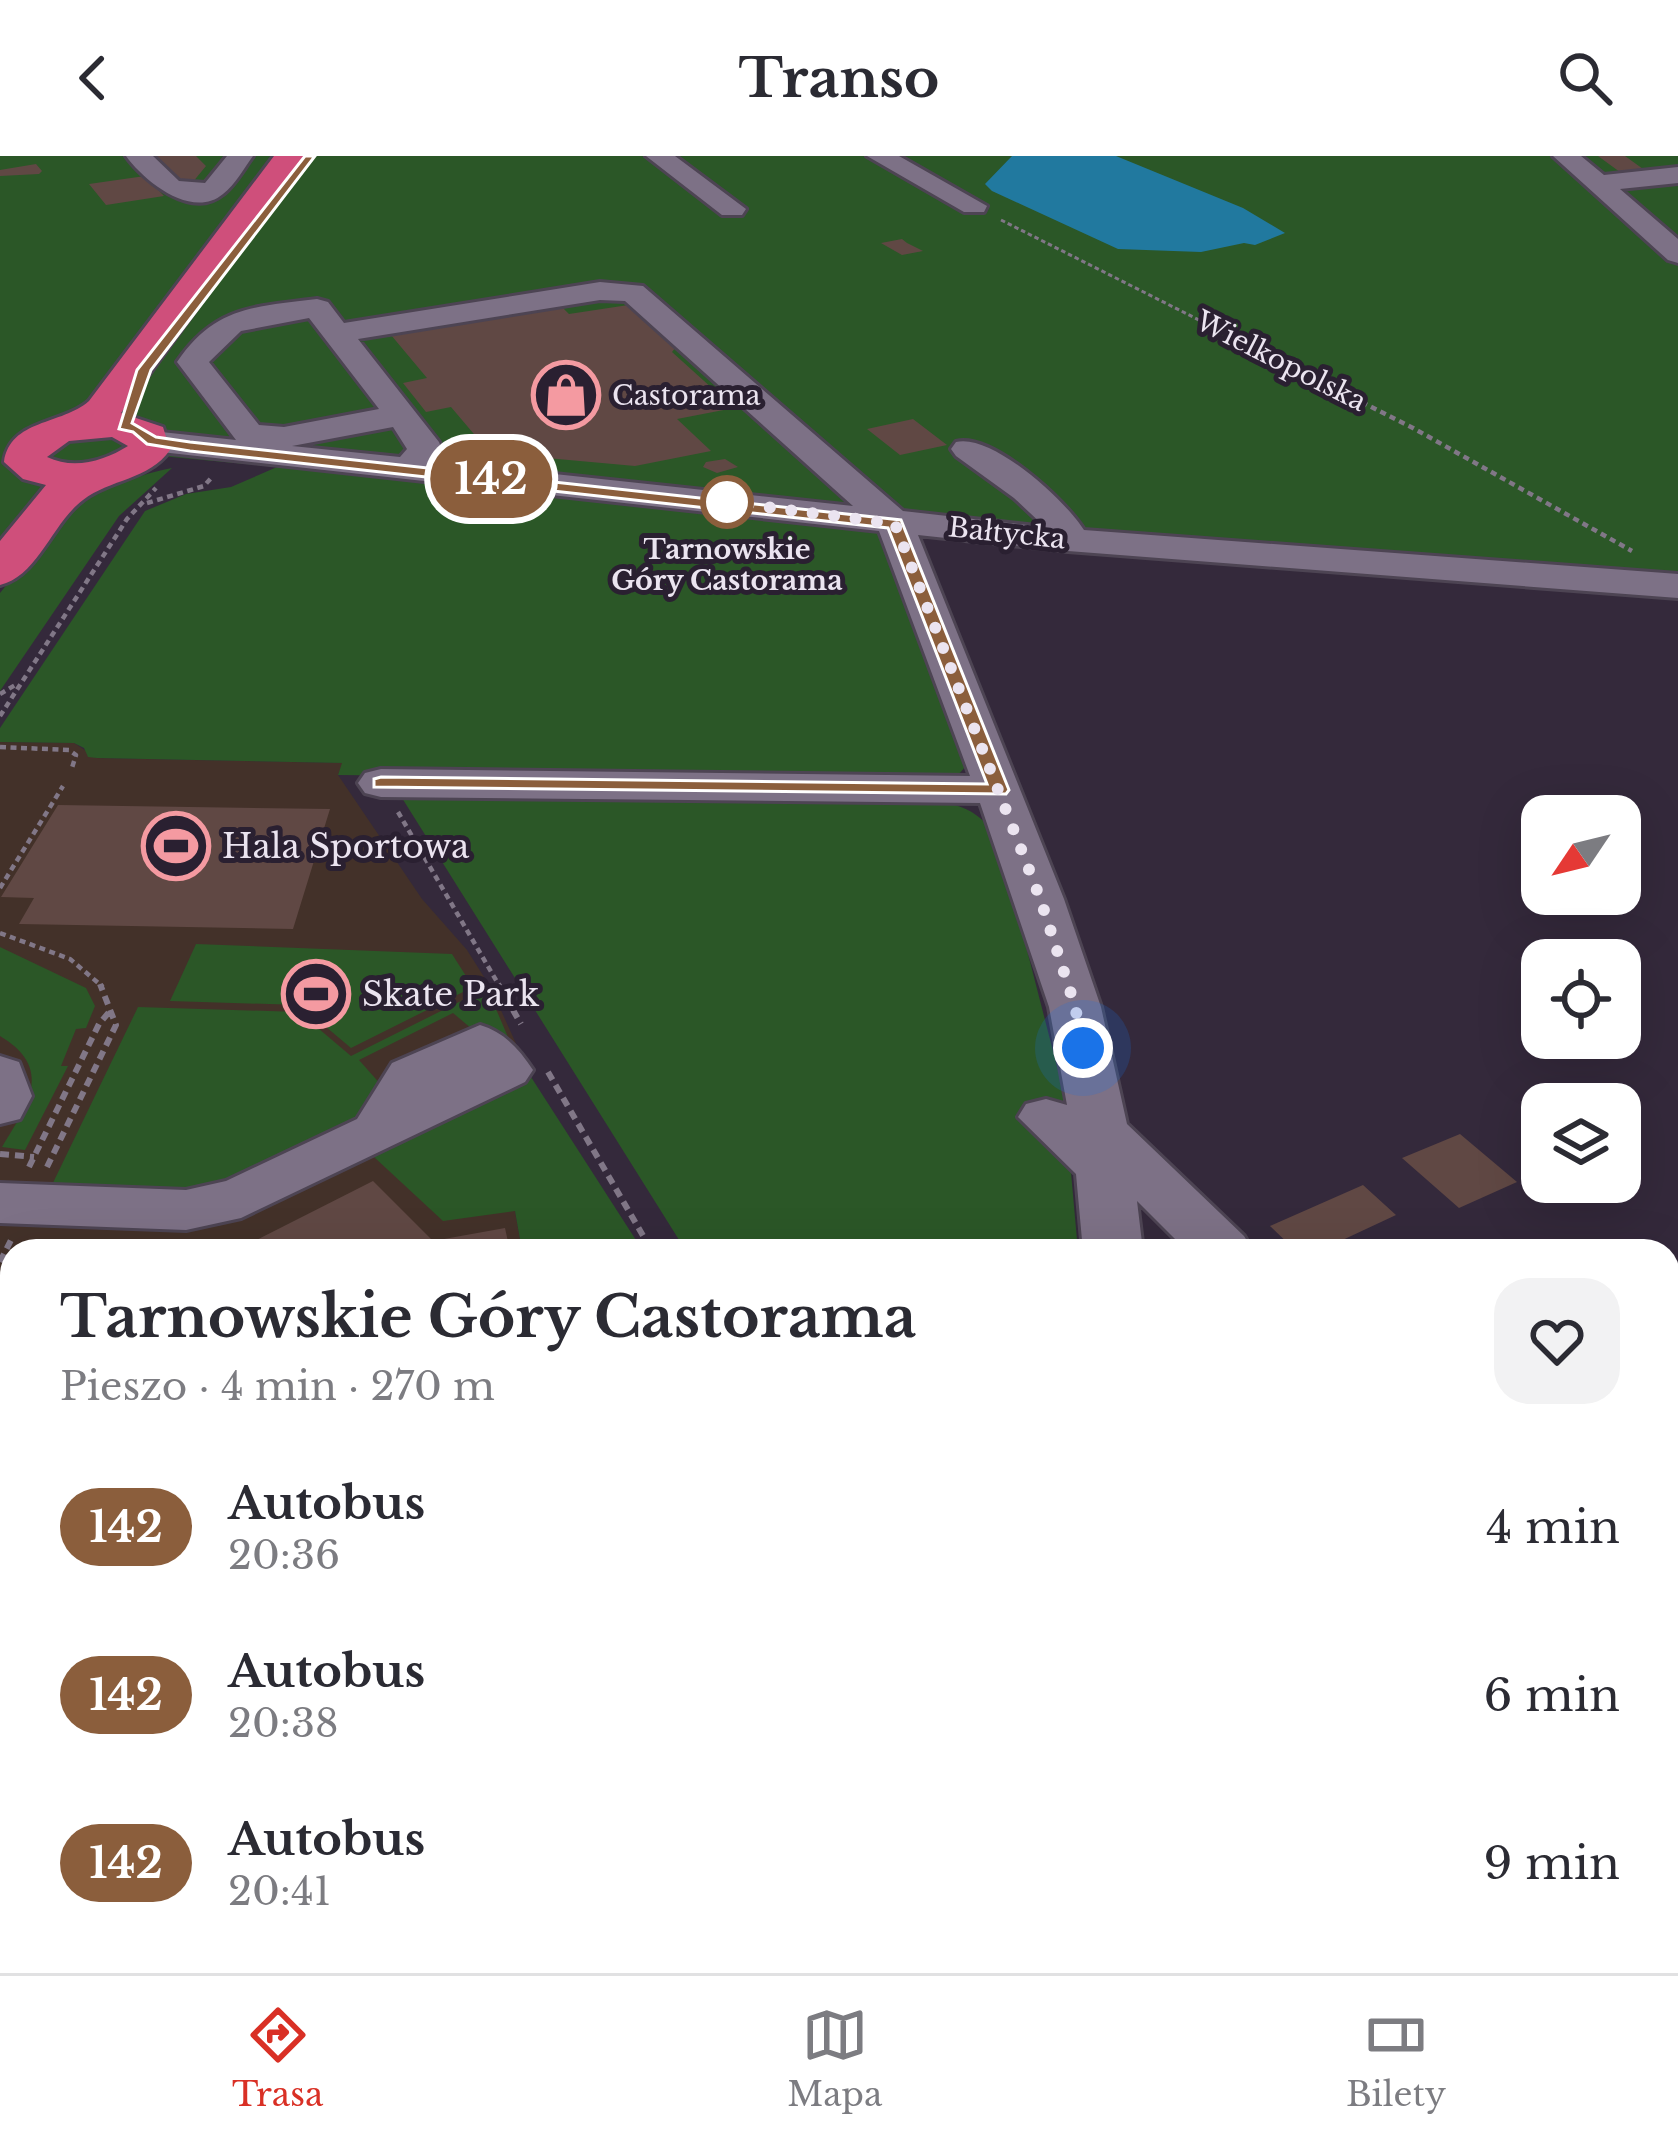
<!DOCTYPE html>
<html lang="pl">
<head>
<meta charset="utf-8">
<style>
	:root { --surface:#fff; --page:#f2f2f3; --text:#2b2b33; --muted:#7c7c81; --line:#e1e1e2; --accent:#d93025 }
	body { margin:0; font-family:"Libre Baskerville",serif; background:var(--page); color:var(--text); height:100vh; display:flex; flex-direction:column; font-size:45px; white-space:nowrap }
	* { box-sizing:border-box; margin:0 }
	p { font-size:39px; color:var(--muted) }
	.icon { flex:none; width:66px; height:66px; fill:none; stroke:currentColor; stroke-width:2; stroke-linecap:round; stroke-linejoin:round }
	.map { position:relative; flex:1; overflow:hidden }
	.panel { position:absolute; left:0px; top:1083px; width:1680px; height:735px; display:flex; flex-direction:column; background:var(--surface); border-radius:36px 36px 0 0; box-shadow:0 12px 48px #0002 }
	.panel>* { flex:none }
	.badge { padding:0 24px; border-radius:39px; font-size:42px; line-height:78px }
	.needle { width:78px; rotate:235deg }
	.fabs { position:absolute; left:1521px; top:639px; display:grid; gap:24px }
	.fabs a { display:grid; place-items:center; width:120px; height:120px; border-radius:24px; background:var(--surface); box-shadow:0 12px 48px #0002; font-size:60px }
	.you { position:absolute; width:60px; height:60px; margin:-30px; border:9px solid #fff; border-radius:50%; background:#1a73e8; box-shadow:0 0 0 18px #1a73e833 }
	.map>.badge { position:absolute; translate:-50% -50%; box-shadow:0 0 0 6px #fff }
	.round { display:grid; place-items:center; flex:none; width:126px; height:126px; border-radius:36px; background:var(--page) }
	.summary { display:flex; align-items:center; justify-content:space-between; height:204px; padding:0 60px }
	h1 { font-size:57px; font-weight:700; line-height:90px }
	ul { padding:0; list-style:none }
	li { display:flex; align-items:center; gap:36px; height:168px; padding:0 60px }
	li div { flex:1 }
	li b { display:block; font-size:45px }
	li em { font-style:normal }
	li .badge { min-width:132px; font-weight:700; text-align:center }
	header { display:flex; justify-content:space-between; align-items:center; height:156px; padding:0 60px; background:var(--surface); font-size:54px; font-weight:700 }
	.tabs { display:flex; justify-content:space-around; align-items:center; height:168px; border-top:3px solid var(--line); background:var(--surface); font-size:33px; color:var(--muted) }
	.tabs a { display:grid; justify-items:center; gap:6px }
	.tabs .on { color:var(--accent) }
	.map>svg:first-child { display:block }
	.commercial { fill:#433129 }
	.green { fill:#2b5727 }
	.water { fill:#21799f }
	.building { fill:#604844 }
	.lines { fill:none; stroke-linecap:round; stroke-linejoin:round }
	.minor-casing { stroke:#4d4453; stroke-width:6 }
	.highway-casing { stroke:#4d4453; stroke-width:6 }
	.path-far3 { stroke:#817787; stroke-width:3; stroke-dasharray:4.5 3; stroke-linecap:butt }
	.path-far2 { stroke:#817787; stroke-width:4.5; stroke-dasharray:6 4.5; stroke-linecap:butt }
	.path-far1 { stroke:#817787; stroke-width:6; stroke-dasharray:9 6; stroke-linecap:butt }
	.path { stroke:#817787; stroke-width:8; stroke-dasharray:12 8; stroke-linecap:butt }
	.minor { fill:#7d7186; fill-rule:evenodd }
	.highway { fill:#cf4f7b; fill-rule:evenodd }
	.line { fill:#8b5e3c; stroke:#fff; stroke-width:3 }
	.walk { stroke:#ebe4f0; stroke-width:12; stroke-dasharray:0 21.6 }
	.stop-dot { fill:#fff; stroke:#8b5e3c; stroke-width:6 }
	.labels { text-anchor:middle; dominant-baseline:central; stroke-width:10; stroke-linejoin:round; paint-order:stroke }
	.far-street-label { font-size:27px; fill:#ebe4f0; stroke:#2a2031 }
	.far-poi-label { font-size:27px; fill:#ebe4f0; stroke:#2a2031; text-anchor:start }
	.far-stop-label { font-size:27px; font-weight:bold; fill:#ebe4f0; stroke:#2a2031 }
	.poi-label { font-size:33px; fill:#ebe4f0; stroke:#2a2031; text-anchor:start }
</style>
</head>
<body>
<header><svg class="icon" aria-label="back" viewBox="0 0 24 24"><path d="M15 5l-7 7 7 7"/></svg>Transo<svg class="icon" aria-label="search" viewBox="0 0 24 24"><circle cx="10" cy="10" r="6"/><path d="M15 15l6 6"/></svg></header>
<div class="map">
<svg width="1678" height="1817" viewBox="0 0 1678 1817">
	<rect width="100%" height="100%" fill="#34293b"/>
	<path class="commercial" d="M0,586L74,587L97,602L343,607L338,619L422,743L467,794L491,832L531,921L374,1001L515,1055L522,1095H12V1670L0,1666Z"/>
	<path class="green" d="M0,0H1678V442L835,359L352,317L863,366L888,383L975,600L958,619L939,625L338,619L342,607L97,602L88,601L84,592L74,587L0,586V572L145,355L186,338L231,331L277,311L129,297L103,309L70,312L0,408Z
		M172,312L119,360L0,535V437C59,366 77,332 172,312Z
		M402,642L916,645C955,646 973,649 998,681L1064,938L1078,1095H686Z
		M196,788L452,798L473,831L351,892L300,849L170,845Z
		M0,791L86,832L95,850L86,872L76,873L61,910H68L25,994L2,991C27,949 55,913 0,880Z
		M487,832L523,916L453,857L359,904L383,931L371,960L217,1036L50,1033L138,851L299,856L351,900Z
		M531,921L643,1095H522L515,1055L443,1065L374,1001Z
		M0,1666L12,1670V1806H685L665,1817H0Z
		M850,1806H1137V1817H857Z"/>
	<path class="water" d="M1012,0H1116L1243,52L1285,77L1255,89L1244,87L1201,96L1118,93L992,35L985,28Z"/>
	<path class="building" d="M153,0H196L206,10L192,27L180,29Z
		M1598,0H1625L1650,18L1624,19Z
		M36,8L42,15L39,18L0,20V14Z
		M145,20L164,40L106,49L89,28Z
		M902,83L907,87L923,95L902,99L881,87Z
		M635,148L679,187L672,196L734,252L677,263L711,295L635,310L490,297L451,251L426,256L403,227L427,222L391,179L562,151L569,158Z
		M913,263L947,289L900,299L867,273Z
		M725,303L738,311L717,317L703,311L706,306Z
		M58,649L330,653L293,773L19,768L34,742L1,741Z
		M1460,978L1517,1026L1459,1052L1402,1002Z
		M373,1025L433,1085L505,1072L510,1095H235Z
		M1363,1029L1396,1059L1319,1095H1296L1270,1070Z
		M0,1410H12V1502L0,1533Z
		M1668,1624L1678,1641V1752L1668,1741Z"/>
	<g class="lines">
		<g class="minor-casing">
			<path id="minor" d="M126,0H153L179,25L205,27L227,0H253C244,12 235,29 223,38C192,64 144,25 126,0Z
				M646,0H675L746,53L742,59H722Z
				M867,0H899L987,50L984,56H964Z
				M1553,0H1581L1604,19L1678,11V27L1620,33L1678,83V107L1668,104Z
				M600,126L643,130L903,355L1045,371L1014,342L956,300L951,293L956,286C992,277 1065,344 1084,374L1678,418V442L1068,395L918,379L1064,743L1101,851L1127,968L1244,1080L1253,1095H1187L1137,1045L1143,1095H1083L1076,1018L1018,961L1026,948L1046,943L1067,949L1049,851L980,647L381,641L365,637L358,627L365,617L381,613L970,620L879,375L152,295L140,292L135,285L140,278L152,275L236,284L177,206C215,150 254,151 317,143L328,146L344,167ZM600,144L625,145L853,350L434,305L442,294L439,286L358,183ZM309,162L379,253L284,271L259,269L209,206L241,175ZM393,271L407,293L400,301L292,290Z
				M480,869C504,876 519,893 533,914L525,926L241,1062L186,1074L0,1067V1027L186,1034L226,1025L357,963L392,907Z
				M0,900L19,906L32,940L20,963L0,968Z
				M0,1349H12V1405H0Z
				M1668,1495L1678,1498V1569L1668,1566Z
				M1150,1806H1232L1233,1817H1151Z"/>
		</g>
		<g class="highway-casing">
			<path id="highway" d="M274,0H306L121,257L163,271L170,294C149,324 110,323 83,344C52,367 38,420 0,429V385L46,329L23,323L4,306C10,263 62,269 89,245ZM112,281L128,290C104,305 74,314 47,301L69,285Z"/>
		</g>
		<path class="path-far3" d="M1001,64L1302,216"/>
		<path class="path-far2" d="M1296,213L1413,272L1632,395
			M147,347L204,330L212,321
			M0,538L17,528
			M0,560L127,363L156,332
			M0,591L69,594L76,599L71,615
			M398,656L500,831
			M0,732L63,630
			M0,777L70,803L103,831"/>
		<path class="path-far1" d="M498,828L521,868
			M548,916L652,1095
			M0,998L34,1001
			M29,1011L99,868L110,855
			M47,1011L116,869L100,828
			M0,1106L12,1082
			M0,1197L12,1144
			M0,1206L12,1207"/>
		<path class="path" d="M1058,1806L1062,1817"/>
		<use href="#minor" class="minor"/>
		<use href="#highway" class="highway"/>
	</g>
	<path class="line" d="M305,0H315L151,214L132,267L156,281L190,286L901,364L1009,634L1006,638L374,631V623L381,621L987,628L888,372L190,295L147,288L133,276L119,273L137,214Z"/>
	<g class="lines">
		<path class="walk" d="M727,346L895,368L1040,742L1075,850L1083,892"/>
	</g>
	<defs>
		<g id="shop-ring" transform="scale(3.45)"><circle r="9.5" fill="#2a2031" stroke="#f49aa1" stroke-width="1.5"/><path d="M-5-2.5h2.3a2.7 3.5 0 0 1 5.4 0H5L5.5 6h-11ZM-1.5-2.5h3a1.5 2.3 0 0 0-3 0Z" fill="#f49aa1"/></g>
		<g id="stadium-ring" transform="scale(3.45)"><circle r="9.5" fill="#2a2031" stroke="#f49aa1" stroke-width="1.5"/><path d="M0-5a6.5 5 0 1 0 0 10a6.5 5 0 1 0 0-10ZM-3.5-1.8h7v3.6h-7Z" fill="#f49aa1"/></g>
	</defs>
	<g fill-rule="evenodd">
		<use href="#shop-ring" x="566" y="239"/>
		<use href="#stadium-ring" x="176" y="690"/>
		<use href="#stadium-ring" x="316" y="838"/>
	</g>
	<circle class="stop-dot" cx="727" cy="346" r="24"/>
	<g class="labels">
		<g class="far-street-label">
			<text transform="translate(1281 205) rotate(27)">Wielkopolska</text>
			<text transform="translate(1007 377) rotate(6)">Bałtycka</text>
		</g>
		<g class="far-poi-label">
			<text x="612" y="239">Castorama</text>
		</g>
		<g class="far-stop-label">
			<text x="727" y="393">Tarnowskie<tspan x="727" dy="31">Góry Castorama</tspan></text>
		</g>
		<g class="poi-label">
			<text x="222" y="690">Hala Sportowa</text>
			<text x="362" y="838">Skate Park</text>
		</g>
	</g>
</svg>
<div class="fabs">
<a><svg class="needle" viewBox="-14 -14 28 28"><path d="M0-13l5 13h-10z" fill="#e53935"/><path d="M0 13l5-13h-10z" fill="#7c7c81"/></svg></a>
<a><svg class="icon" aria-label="locate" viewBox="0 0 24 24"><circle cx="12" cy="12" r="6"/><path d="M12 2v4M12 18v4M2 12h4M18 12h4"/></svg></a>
<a><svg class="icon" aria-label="layers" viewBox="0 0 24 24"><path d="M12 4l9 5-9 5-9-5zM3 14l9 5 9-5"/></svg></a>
</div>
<div class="you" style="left:1083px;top:892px"></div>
<b class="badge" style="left:491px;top:323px;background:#8b5e3c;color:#fff">142</b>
<section class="panel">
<div class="summary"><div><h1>Tarnowskie Góry Castorama</h1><p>Pieszo · 4 min · 270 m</p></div><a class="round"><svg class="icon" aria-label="heart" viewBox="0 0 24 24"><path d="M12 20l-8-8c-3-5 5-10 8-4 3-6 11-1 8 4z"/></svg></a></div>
<ul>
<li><span class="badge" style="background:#8b5e3c;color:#fff">142</span><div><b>Autobus</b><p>20:36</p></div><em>4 min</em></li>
<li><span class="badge" style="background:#8b5e3c;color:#fff">142</span><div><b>Autobus</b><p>20:38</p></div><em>6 min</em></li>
<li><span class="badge" style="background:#8b5e3c;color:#fff">142</span><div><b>Autobus</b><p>20:41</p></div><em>9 min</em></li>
</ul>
</section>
</div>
<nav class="tabs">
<a class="on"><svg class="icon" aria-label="directions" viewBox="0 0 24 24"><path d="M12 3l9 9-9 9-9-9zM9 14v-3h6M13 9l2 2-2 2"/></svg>Trasa</a>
<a><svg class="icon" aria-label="map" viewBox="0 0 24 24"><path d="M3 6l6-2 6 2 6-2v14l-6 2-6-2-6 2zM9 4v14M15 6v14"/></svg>Mapa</a>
<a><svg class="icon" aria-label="tickets" viewBox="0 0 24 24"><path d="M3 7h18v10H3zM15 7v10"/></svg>Bilety</a>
</nav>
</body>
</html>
